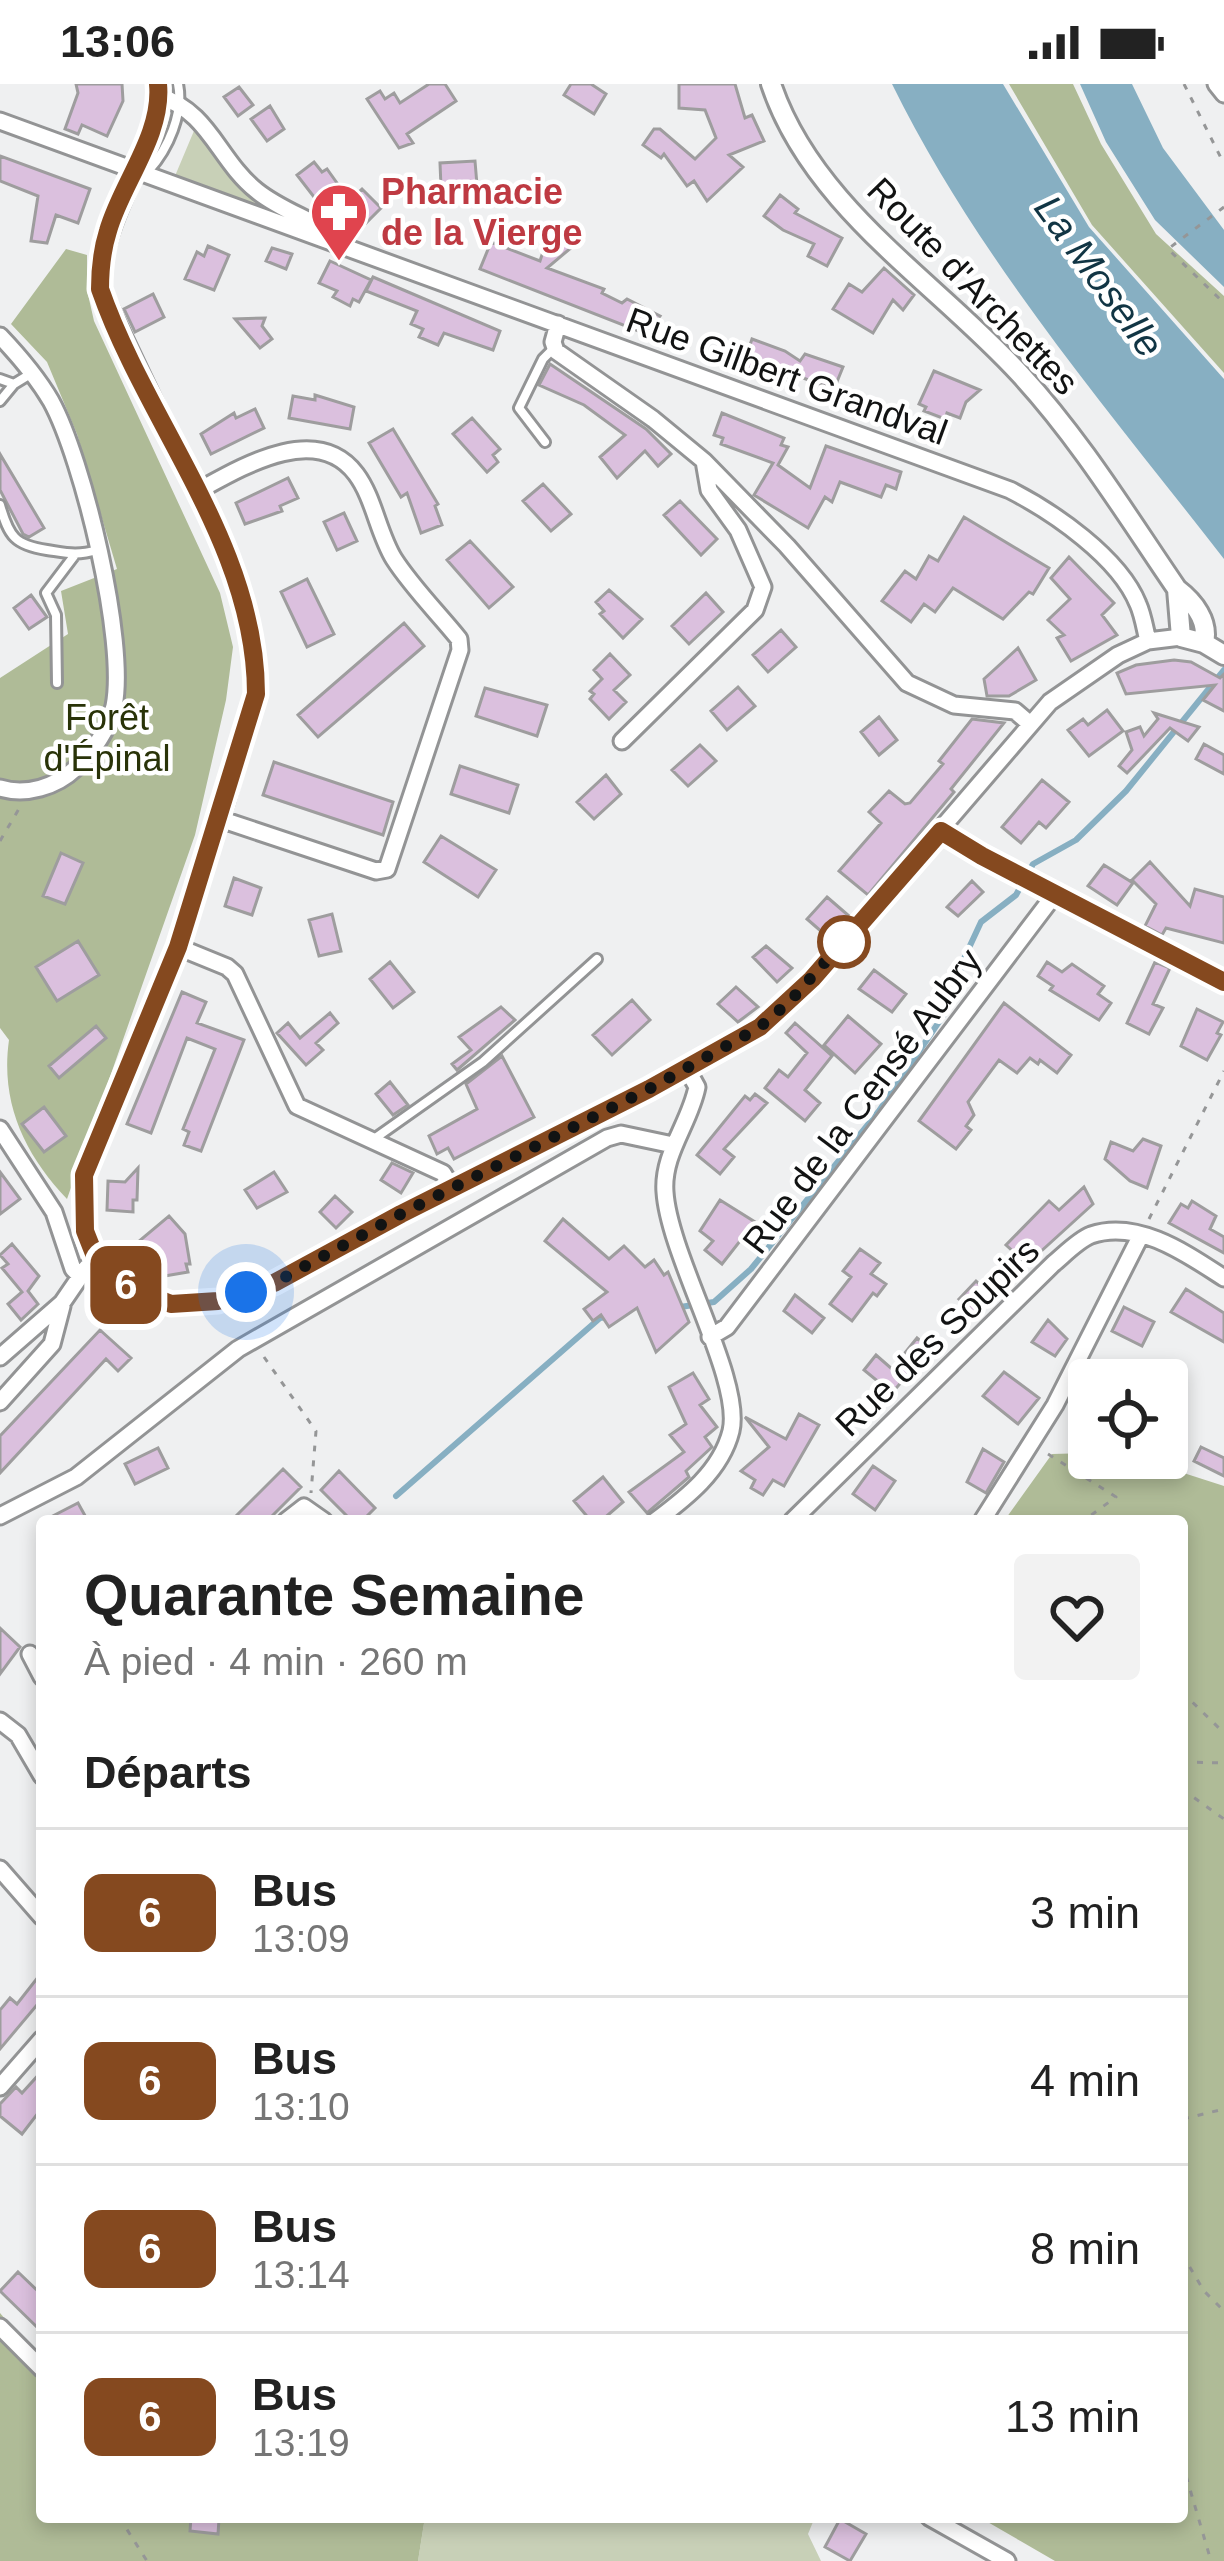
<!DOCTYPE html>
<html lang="fr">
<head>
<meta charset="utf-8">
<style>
	:root { --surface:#fff; --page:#f2f2f2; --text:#222; --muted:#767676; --line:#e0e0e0 }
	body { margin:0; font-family:Helvetica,sans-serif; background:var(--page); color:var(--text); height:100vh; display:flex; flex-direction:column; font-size:45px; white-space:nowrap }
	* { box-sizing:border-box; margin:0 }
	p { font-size:39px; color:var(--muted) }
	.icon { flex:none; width:66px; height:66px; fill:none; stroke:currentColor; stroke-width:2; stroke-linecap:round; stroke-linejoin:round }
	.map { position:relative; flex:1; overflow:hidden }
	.details { position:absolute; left:36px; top:1431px; width:1152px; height:1008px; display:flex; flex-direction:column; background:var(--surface); border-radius:12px; box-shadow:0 6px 18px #0003 }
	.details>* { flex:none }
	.badge { padding:0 24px; border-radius:18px; font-size:42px; line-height:78px }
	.tools { position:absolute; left:1068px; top:1275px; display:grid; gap:24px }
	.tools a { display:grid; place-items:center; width:120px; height:120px; border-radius:12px; background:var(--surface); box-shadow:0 6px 18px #0003; font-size:60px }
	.you { position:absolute; width:60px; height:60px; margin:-30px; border:9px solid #fff; border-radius:50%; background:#1a73e8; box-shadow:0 0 0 18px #1a73e833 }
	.map>.badge { position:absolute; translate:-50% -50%; box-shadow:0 0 0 6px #fff }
	h2 { padding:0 48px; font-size:45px; line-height:108px }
	.round { display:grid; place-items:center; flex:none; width:126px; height:126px; border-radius:12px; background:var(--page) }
	.head { display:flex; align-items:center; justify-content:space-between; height:204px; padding:0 48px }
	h1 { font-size:57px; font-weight:600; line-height:90px }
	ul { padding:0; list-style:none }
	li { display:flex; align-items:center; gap:36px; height:168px; padding:0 48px; border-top:3px solid var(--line) }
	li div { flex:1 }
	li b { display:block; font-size:45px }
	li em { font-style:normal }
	li .badge { min-width:132px; font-weight:700; text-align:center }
	.status { display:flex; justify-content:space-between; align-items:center; height:84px; padding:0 60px; background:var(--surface); direction:ltr }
	.status svg { height:33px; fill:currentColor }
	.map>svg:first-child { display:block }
	.green { fill:#c8d0b7 }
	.forest { fill:#afbb97 }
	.water { fill:#87afc2 }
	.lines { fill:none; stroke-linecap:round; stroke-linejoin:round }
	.stream { stroke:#87afc2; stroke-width:6 }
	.building { fill:#dbc0de; stroke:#9e9d9e; stroke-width:3 }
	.service-casing { stroke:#939495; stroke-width:14 }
	.minor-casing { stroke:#939495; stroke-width:21 }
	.tertiary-casing { stroke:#939495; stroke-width:24 }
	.path { stroke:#959697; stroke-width:3; stroke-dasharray:6 9; stroke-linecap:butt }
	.service { stroke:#fff; stroke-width:8 }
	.minor { stroke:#fff; stroke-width:15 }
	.tertiary { stroke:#fff; stroke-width:18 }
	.line-casing { stroke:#fff; stroke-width:27 }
	.line { stroke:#85491f; stroke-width:18 }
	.walk { stroke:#121313; stroke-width:12; stroke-dasharray:0 21.6 }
	.stop-dot { fill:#fff; stroke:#85491f; stroke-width:6 }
	.labels { text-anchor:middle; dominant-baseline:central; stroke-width:9; stroke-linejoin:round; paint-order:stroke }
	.health-label { font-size:36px; font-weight:bold; fill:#be3a42; stroke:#fff; text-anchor:start }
	.street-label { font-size:36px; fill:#121313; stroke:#fff }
	.park-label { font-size:36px; fill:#293308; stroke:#fff }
	.water-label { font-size:39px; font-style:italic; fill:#113544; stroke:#fff }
</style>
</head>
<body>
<div class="status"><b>13:06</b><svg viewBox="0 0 49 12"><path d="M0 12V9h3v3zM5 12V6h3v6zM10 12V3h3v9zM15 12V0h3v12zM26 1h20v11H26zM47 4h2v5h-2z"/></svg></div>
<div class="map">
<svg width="1224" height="2477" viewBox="0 0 1224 2477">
	<rect width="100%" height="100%" fill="#eff0f1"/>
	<path class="green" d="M196,42L237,95L286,134L175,92Z
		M425,2433H815L808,2450L821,2477H418Z"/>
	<path class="forest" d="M1009,0H1073L1101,60L1156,150L1224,212V289L1092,141Z
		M66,165L87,171V206L94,237L220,509L233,563L226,616L195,751L67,1115C25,1071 0,1019 9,956L0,944V594L68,550L61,507L117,485L77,350L47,278L11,240Z
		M1089,1369V1374H1137L1224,1402V2477H1055L979,2433H1182V1437H1004L1052,1370Z
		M0,2229L42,2278V2433H425L418,2477H0Z"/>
	<path class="water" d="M892,0H1003L1089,143L1224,295V475C1106,323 977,173 892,0Z
		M1080,0H1132L1163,64L1224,146V203L1155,136L1106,58Z"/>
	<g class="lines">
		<path class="stream" d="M680,1223L714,1218L751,1185L879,1027L957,911L961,881L981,838L1016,811L1033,780L1076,756L1126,707L1224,586
			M396,1412L600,1234L607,1233"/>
	</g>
	<path class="building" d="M76,0H122L123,17L107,52L82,41L78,50L65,45L78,9Z
		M429,0H445L456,17L407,50L413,59L399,64L367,15L380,7L385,15L394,9L400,19Z
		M571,0H591L606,10L594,30L564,11Z
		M679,0H735L745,34L752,31L764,57L729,71L743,83L707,117L694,97L687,102L664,70L661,74L643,61L654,45H660L695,75L716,54L705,26L679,24Z
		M239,3L253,21L238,32L224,13Z
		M270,22L284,45L267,57L251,35Z
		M0,72L90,105L78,139L56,131L47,159L31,157L38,112L0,97Z
		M475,77L477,101L441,103L440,79Z
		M314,78L322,88L327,85L347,113L329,125L319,110L314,113L297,91Z
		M362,105L381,124L366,139L347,119Z
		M780,111L798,125L795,129L842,154L827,182L808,172L814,160L783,146L764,132Z
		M549,149L561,151L572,163L547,184L604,205L602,209L622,219L627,215L660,232L646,250L480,185L491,158L540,177Z
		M208,162L229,171L214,206L185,195L197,168L204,172Z
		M272,164L292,170L286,185L266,177Z
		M330,177L371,196L359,218L353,215L350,222L333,213L337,207L319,199Z
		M884,184L914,211L903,226L893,216L873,249L833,225L849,200L862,208Z
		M373,193L500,247L493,266L444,249L438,261L419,253L423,245L411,240L417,227L366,207Z
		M153,210L164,233L135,248L124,225Z
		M265,234L262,242L272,255L260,264L235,235Z
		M752,255L785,267L800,277L805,270L843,283L834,305L789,289L786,297L743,282Z
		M550,280L646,345L671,370L658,382L645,367L617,394L600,373L625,351L584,321L539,301Z
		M934,287L980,306L966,318L960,334L947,329L945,335L924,327L926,323L919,320Z
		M315,311L354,323L350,345L289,334L293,312L315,316Z
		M255,325L264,344L211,370L201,350L234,329L236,334Z
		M722,329L784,354L781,361L788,363L778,381L810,404L826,362L901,388L896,405L886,401L881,413L840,398L832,418L825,413L808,444L754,411L773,379L721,360L723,354L714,351Z
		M472,334L500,365L493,371L498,378L487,388L453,350Z
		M393,345L438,420L435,422L442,441L421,449L407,409L401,413L369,359Z
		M0,370L44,444L29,453L23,450L0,406Z
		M288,394L298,414L280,422L282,427L245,440L236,419Z
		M543,400L571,430L551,447L523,417Z
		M680,417L717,455L701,471L664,431Z
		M344,429L357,457L337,466L324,438Z
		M964,433L1049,484L1033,510L1029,508L1003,535L953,504L935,528L924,520L911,538L882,517L905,487L916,495L929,472L938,477Z
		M470,457L513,503L489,524L447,476Z
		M1069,473L1114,519L1102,531L1117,551L1071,577L1057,554L1064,551L1048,536L1070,515L1051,494Z
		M307,495L334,550L307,563L281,508Z
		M609,506L642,535L623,554L600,530L604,527L596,518Z
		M706,509L723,528L689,560L672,542Z
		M31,511L47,533L29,545L14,524Z
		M404,539L424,562L318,653L298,631Z
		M781,546L796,563L768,588L753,571Z
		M1018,564L1036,596L1009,612H987L984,595Z
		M610,570L630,591L614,606L626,618L609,635L590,615L594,610L590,607L602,595L594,586Z
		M1174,576L1191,578L1220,594L1224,590V627L1203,616L1215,601L1126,610L1117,589L1136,581Z
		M738,603L755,622L727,646L711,627Z
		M485,604L547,621L537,652L476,632Z
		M1107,626L1123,647L1089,672L1068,646L1083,635L1088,641Z
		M1154,629L1199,643L1188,657L1170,644L1127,689L1119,682L1132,666L1126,648L1140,643L1144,652L1158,635Z
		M879,633L897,656L879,671L861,648Z
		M972,635L1004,639L951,705L954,708L868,811L839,787L881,739L869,728L889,707L905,720L910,719L943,680L939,677Z
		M1204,660L1224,671V690L1196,675Z
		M700,661L716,677L688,702L672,686Z
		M274,678L393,718L383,751L263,711Z
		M460,682L518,701L509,729L451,710Z
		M606,691L621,710L594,735L577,718Z
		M1042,696L1069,718L1046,744L1039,738L1021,759L1002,743Z
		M441,752L496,786L478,813L424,778Z
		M61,769L83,779L65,820L43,812Z
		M1150,778L1190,822L1195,805L1224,813V859L1166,844L1162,851L1145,842L1156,820L1132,796Z
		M1104,781L1133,799L1117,821L1088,802Z
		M234,794L261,804L252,831L225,822Z
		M972,797L983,808L958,832L947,823Z
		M827,813L849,832L830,855L807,835Z
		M332,830L341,867L319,872L309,836Z
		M78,857L99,891L57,917L36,883Z
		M766,862L792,884L777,898L753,873Z
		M390,878L414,908L393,924L370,895Z
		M1047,878L1062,888L1072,880L1104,902L1098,910L1111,919L1099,936L1050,906L1053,902L1038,892Z
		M1155,878L1170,884L1153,920L1163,924L1149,950L1127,939Z
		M874,886L906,910L892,928L859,905Z
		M736,903L758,923L738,938L718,920Z
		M182,908L206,918L197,939L244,956L201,1067L184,1061L189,1048L183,1045L215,965L187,954L151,1049L127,1040Z
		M632,916L650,936L612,971L593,951Z
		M1004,919L1071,971L1057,989L1040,976L1038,980L1030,974L1017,989L999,976L968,1018L974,1031L966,1042L971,1046L956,1065L919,1037Z
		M501,923L515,936L457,986L452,980L471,966L459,953Z
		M1197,925L1223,938L1217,949L1221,951L1207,976L1181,962Z
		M330,929L338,939L316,959L323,966L306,981L277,949L288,939L300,954Z
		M848,932L881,960L855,989L824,961Z
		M795,939L832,972L805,1006L820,1019L805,1037L765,1004L779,986L788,993L807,969L786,949Z
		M96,942L106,954L59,994L49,982Z
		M502,972L534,1033L454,1075L448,1064L437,1070L429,1052L477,1025L466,1000Z
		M390,998L408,1021L393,1031L376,1010Z
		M755,1010L767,1019L724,1065L734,1073L720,1090L697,1071L745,1012L750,1016Z
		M44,1023L66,1052L44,1068L22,1040Z
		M1143,1055L1161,1062L1147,1104L1130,1097L1105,1075L1111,1058L1133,1067Z
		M392,1079L413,1089L401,1109L381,1096Z
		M138,1084L137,1116H133V1128L107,1126L108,1097L125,1098Z
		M0,1088L20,1115L0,1130Z
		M274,1088L287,1108L257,1124L245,1106Z
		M1084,1103L1093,1120L1027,1180L1006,1161L1049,1117L1059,1126Z
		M335,1112L352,1128L336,1144L320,1128Z
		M720,1116L755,1138L722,1180L705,1166L713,1157L700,1147Z
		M1192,1117L1216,1132L1210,1145L1224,1153V1169L1169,1139L1181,1120L1188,1124Z
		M169,1132L185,1150L190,1180H186L188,1188L153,1194L150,1177L138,1158Z
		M563,1135L609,1175L624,1162L645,1183L654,1176L664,1191L668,1188L689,1238L656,1268L637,1224L609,1243L601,1231L593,1237L584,1225L607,1208L545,1157Z
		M12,1160L39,1192L28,1207L38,1220L21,1236L8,1220L22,1208L2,1184L8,1180L0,1171Z
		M860,1165L880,1179L871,1190L886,1200L877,1212L873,1209L852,1237L830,1220L851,1193L843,1187Z
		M976,1197L990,1210L970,1235L957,1224L963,1218L959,1215Z
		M1186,1205L1224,1229V1258L1171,1228Z
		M795,1211L824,1234L812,1249L784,1227Z
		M1124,1223L1154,1238L1142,1262L1112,1247Z
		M1048,1236L1067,1255L1055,1272L1032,1258Z
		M100,1246L131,1274L118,1287L106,1275L0,1389V1352Z
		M917,1254L936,1270L925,1284L920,1280L912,1291L910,1288L892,1309L864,1286L876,1271L892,1285Z
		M1004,1288L1039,1314L1018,1340L983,1312Z
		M693,1289L709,1315L700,1321L717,1343L705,1353L712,1363L686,1387L689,1393L647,1429L629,1408L684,1368L670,1351L686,1340L669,1303Z
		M799,1330L819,1341L784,1402L773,1396L763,1411L751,1404L755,1396L741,1387L769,1363L745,1333L786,1355Z
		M1201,1363L1224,1374V1392L1194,1377Z
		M158,1364L168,1384L135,1400L125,1380Z
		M983,1365L1004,1378L986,1409L967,1398Z
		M873,1382L895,1397L875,1426L853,1410Z
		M283,1385L301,1403L267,1437H231Z
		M339,1387L375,1424L362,1437H352L321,1406Z
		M603,1393L623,1418L601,1437H591L574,1417Z
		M78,1419L88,1437H43Z
		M0,1544L20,1563L0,1590Z
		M42,1888V1915L0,1965V1926L10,1914L17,1920Z
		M42,1987V2024L22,2050L0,2032V2020L16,2003L22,2009Z
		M18,2188L42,2211V2248L0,2207Z
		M191,2433L219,2435L218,2450L190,2447Z
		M840,2435L866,2450L850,2477L825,2463Z"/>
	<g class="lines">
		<g class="service-casing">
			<path id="service" d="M142,87L149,86C168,65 184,29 178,0
				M0,295L14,300
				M0,317L14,300L32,289
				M545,358L519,324L543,275L553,265
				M0,421C9,453 15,461 47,466C67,469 77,472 97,466
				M57,599L56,531L46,509L74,472
				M374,1055L483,978L597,875"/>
		</g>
		<g class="minor-casing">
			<path id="minor" d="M158,0C164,62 99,131 101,205L225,467L249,541L256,576V610L226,717L178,863L84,1092L82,1123L90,1163L105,1189L126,1202L171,1219L219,1217L274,1199L401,1129L649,1005L760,943L812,895L1050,618L1118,571L1148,557L1181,553
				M1216,0L1224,10
				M159,12C210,28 218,76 257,107C282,127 312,135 338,154
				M0,37L1010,406C1053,428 1119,473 1138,520C1143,531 1145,545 1148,557
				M558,240L553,258L556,267L653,335L704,377L709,406L738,446L763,503L755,526L622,657
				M0,252C19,272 37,293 51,317C83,375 127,558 114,622C108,647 94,666 76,684C56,703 26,712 0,704
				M704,377L787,462L907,599L954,621L1015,627L1029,639
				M196,408C240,384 316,337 356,390C374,414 378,449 394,475C412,503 438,529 459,555L460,566L387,785L376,787L220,735
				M941,747L970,766L1224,898
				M178,863L227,883L235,890L297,1022L443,1089L452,1104
				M0,1045L54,1128L73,1185L80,1192
				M710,1253L727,1243L1055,810
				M0,1273L62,1219L86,1184L99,1180
				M0,1318L52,1260L62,1222
				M0,1432L76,1393L238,1265L607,1054L621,1050L673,1061
				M286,1437L304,1423L324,1437
				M655,1437C686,1414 721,1387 731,1347C743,1296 669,1172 665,1108C662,1070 690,1039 697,1003L686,983
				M792,1437L1053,1180C1064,1171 1078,1156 1091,1151C1138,1135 1187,1170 1224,1194
				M982,1437L1055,1321L1141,1151
				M30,1570L42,1593
				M0,1637L18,1651L42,1692
				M0,1785L42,1833
				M0,2003L42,1955
				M0,2243L42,2285
				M929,2433L1007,2477"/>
		</g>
		<g class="tertiary-casing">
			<path id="tertiary" d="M771,0C812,123 936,198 1020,290C1080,355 1127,432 1177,505C1194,518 1209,537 1204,559
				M1177,505L1181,553L1204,559L1224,571"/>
		</g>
		<path class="path" d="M1184,0L1224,80
			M1224,123L1168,165L1224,219
			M0,757L20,723
			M1149,1135L1224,987
			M264,1273L316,1347L311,1409
			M1048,1370L1116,1413L1083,1437
			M1182,1608L1224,1649
			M1182,1678L1224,1679
			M1182,1705L1224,1735
			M1182,2009V2038
			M1183,2035L1224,2025
			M1182,2170L1204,2207L1224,2227
			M1182,2378L1211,2477
			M119,2433L147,2477"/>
		<use href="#service" class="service"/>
		<use href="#minor" class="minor"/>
		<use href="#tertiary" class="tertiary"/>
	</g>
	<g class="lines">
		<g class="line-casing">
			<path id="line" d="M158,0C163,51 121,100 108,147C102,166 100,185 100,205C147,340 256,461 256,610L178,863L84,1091L85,1147L98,1180L127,1202L171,1220L218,1217L274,1199L401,1130L649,1005L760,943L812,895L941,747L982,772L1224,898"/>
		</g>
		<use href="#line" class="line"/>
		<path class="walk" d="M246,1208L274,1199L401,1130L649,1005L760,943L790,917L856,844L844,858"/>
	</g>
	<defs>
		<g id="pharmacy-pin" transform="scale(3)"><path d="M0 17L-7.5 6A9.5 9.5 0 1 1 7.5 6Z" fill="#e0444e" stroke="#fff"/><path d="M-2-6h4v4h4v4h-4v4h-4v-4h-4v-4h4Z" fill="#fff"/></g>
	</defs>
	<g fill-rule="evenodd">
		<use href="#pharmacy-pin" x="339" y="128"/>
	</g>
	<circle class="stop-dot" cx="844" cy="858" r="24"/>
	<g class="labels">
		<g class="health-label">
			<text x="381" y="107">Pharmacie<tspan x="381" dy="41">de la Vierge</tspan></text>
		</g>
		<g class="street-label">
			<text transform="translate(973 202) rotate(46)">Route d'Archettes</text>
			<text transform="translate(787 292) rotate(20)">Rue Gilbert Grandval</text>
			<text transform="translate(862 1017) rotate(-53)">Rue de la Censé Aubry</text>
			<text transform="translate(937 1253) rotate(-44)">Rue des Soupirs</text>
		</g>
		<g class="park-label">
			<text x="107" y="633">Forêt<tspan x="107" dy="41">d'Épinal</tspan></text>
		</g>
		<g class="water-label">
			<text transform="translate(1099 192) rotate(54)">La Moselle</text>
		</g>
	</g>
</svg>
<div class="tools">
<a><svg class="icon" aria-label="locate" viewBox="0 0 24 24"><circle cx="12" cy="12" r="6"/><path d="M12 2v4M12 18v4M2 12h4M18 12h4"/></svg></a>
</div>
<div class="you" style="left:246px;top:1208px"></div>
<b class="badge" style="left:126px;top:1201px;background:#85491f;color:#fff">6</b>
<section class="details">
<div class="head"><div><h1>Quarante Semaine</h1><p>À pied · 4 min · 260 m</p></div><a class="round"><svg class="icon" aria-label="heart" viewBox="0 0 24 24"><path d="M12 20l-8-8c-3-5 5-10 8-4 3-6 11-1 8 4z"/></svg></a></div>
<h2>Départs</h2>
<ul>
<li><span class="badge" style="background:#85491f;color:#fff">6</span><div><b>Bus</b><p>13:09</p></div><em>3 min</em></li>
<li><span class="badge" style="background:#85491f;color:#fff">6</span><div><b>Bus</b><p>13:10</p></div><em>4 min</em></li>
<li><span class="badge" style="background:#85491f;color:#fff">6</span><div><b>Bus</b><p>13:14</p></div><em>8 min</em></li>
<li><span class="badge" style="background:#85491f;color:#fff">6</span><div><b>Bus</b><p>13:19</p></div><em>13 min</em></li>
</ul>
</section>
</div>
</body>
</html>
